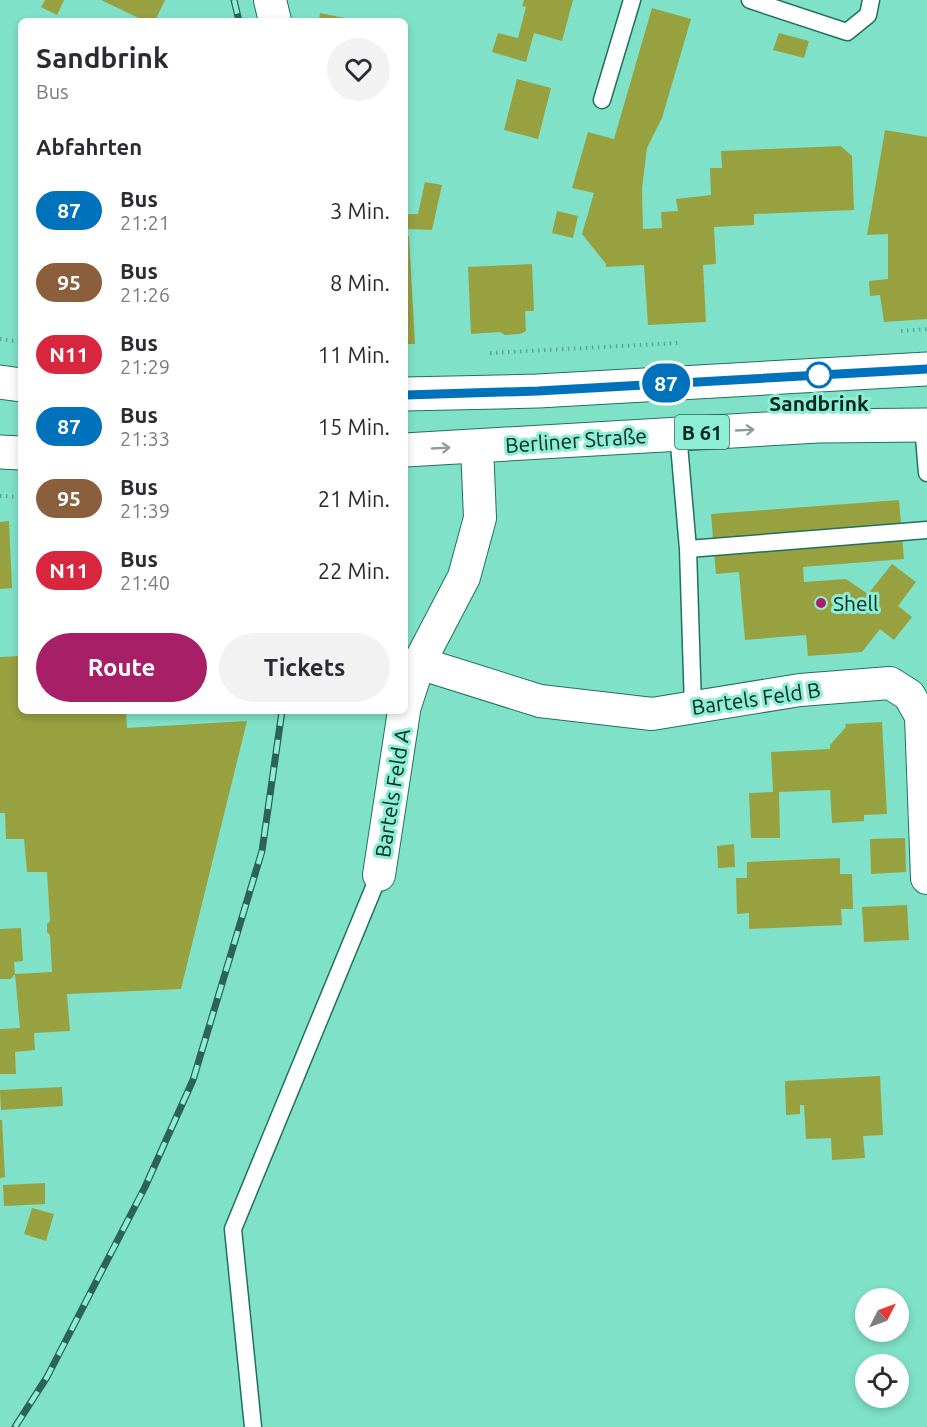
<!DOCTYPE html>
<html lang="de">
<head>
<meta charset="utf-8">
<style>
	:root { --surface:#fff; --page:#f2f2f3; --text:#2b2b33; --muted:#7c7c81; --accent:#a71f66 }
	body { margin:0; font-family:Ubuntu,sans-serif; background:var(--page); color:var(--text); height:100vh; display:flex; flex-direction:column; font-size:22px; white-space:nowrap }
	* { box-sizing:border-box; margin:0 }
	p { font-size:20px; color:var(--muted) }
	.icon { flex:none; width:33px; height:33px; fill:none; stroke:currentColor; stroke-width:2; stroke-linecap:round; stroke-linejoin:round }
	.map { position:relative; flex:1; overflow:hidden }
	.sheet { position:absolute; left:18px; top:18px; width:390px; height:696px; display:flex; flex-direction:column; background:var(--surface); border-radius:9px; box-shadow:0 3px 9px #0003 }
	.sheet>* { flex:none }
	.badge { padding:0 12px; border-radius:20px; font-size:21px; line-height:39px }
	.needle { width:39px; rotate:48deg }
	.fabs { position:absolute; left:855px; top:1288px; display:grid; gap:12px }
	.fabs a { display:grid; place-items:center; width:54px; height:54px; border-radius:50%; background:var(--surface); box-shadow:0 3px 9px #0003; font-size:30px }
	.map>.badge { position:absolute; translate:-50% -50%; box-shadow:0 0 0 3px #fff }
	h2 { padding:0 18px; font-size:22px; line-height:54px }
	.round { display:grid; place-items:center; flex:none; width:63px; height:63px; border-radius:32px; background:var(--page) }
	.headline { display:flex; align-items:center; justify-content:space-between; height:102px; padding:0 18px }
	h1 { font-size:28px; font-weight:700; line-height:45px }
	.action { display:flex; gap:12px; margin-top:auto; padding:12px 18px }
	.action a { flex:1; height:69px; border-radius:36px; background:var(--accent); color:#fff; font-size:24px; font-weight:700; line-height:69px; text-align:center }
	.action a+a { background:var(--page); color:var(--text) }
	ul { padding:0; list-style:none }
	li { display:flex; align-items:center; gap:18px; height:72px; padding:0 18px }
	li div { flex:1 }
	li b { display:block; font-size:22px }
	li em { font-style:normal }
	li .badge { min-width:66px; font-weight:700; text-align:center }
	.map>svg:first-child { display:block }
	.building { fill:#97a140 }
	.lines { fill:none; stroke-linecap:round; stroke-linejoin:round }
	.lane-casing { stroke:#21715f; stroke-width:19 }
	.street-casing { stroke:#21715f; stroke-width:34 }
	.primary-casing { stroke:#21715f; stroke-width:35 }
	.path { stroke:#5aa894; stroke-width:4; stroke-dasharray:1.5 4.5; stroke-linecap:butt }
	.lane { stroke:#fff; stroke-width:16 }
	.street { stroke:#fff; stroke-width:32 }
	.primary { stroke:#fff; stroke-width:33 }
	.rail-casing { stroke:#2d6356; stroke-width:7 }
	.rail { stroke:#8cefd5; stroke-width:4.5; stroke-dasharray:14; stroke-linecap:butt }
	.oneway { stroke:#8e9d9a }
	.line-casing { stroke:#fff; stroke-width:14 }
	.line { stroke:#0072bc; stroke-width:9 }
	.stop-dot { fill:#fff; stroke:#0072bc; stroke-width:3 }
	.poi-dot { fill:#a71f66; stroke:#8cefd5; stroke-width:2 }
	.labels { text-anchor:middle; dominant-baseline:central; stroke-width:6; stroke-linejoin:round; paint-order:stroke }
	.shield { fill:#8cefd5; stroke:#2e6255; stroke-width:1.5 }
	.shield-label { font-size:20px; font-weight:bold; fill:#05261e }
	.stop-label { font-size:21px; font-weight:bold; fill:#05261e; stroke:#8cefd5 }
	.street-label { font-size:21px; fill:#05261e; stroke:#8cefd5 }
	.poi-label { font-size:21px; fill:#05261e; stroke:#8cefd5; text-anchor:start }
</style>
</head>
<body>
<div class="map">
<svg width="927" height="1427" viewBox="0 0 927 1427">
	<rect width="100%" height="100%" fill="#7fe2c8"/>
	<path class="building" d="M45,0H64L57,15L41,7Z
		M101,0H165L155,21H145Z
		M524,0H573L562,41L534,33L526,62L492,52L498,33L518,38L526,7L522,6Z
		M652,8L691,19L662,118L647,148L642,189L643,229L662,228L661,212L678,211L676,199L711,195L710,168H722L721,151L841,146L852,156L854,210L754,214V225L714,227L716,264L703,265L706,322L648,325L644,265L606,267V264L582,234L594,193L572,188L588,132L614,139Z
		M320,13L354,20V21H319Z
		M779,33L809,41L804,58L773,50Z
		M517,79L551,88L538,139L504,130Z
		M885,130L927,137V319L884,322L880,295L870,296L869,281L888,279V234L867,235Z
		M425,182L442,185L432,230L405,229V214H418Z
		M557,211L578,216L573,238L552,233Z
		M405,236H409L415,344H405Z
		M532,264L534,311H525L526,331L520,334L505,335L500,332L471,334L468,267Z
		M899,500L904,559L803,567L804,582L846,579L868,594L892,564L916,582L898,606L912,617L894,640L880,629L862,652L808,656L806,635L745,640L739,572L716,574L711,514Z
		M9,521L12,588L0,589V522Z
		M21,656V711H126L127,728L247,721L181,989L67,994L70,1031L34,1033L35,1050L15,1052L16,1074H0V1029L20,1028L15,974L11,979H0V929L21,928L23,961L14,962L15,974L52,972L50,935L47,932V924L50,921L47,872H27L24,839H6L5,813H0V657Z
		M882,722L887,814L864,815V821L832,823L830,790L779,792L780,838H751L749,793L773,792L771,752L830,749V745L846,727L845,724Z
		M905,838L906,872L871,874L870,839Z
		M734,844L735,867L718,868L717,846Z
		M840,858V874H852L853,909H841L842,925L749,929V913L737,914L736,878H747V862Z
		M907,905L909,940L864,942L862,907Z
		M880,1076L883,1135L863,1136L865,1158L832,1160L831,1138L806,1139L804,1105H800V1114L786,1115L785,1081Z
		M62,1087L63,1106L1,1110L0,1090Z
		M0,1120H2L5,1177L0,1178Z
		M45,1183V1204L4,1206L3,1185Z
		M32,1208L54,1214L46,1241L24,1234Z"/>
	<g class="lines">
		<g class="lane-casing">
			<path id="lane" d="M750,0L847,32L868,15L871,0
				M602,100L632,0
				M923,425L927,473
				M678,433L688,549L927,530
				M688,549L693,707
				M253,1427L233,1229L379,875"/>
		</g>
		<g class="street-casing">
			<path id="street" d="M270,0L275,21
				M419,663L540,701L652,714L800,690L890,683L909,695L921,716L927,878
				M405,706L419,663L464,577L480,518L477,446
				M379,875L404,711"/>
		</g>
		<g class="primary-casing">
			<path id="primary" d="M0,382L21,385
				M405,394L538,391L927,369
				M405,450L818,426L927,425
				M0,452L21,453"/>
		</g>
		<path class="path" d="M901,331L927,329
			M0,339L21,342
			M490,353L678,343
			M0,496L21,497"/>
		<use href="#lane" class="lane"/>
		<use href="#street" class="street"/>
		<use href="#primary" class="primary"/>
		<g class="rail-casing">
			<path id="rail" d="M234,0L239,21
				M15,1427L47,1377L145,1187L193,1080L262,851L282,711"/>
		</g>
		<use href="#rail" class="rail"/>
	</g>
	<defs><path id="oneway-shaft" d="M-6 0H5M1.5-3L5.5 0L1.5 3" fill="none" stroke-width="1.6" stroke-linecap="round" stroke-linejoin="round" transform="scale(1.5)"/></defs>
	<g class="oneway">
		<use href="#oneway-shaft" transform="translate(745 430) rotate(-3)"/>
		<use href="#oneway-shaft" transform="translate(441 448) rotate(-3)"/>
	</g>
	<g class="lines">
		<g class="line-casing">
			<path id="line" d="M405,395L538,391L927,369"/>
		</g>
		<use href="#line" class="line"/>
	</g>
	<circle class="stop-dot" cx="819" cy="375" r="12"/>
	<circle class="poi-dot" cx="821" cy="603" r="6"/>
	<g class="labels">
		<rect class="shield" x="675" y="415" width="54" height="34" rx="4.5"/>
		<g class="shield-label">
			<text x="702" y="432">B 61</text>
		</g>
		<g class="stop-label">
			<text x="819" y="403">Sandbrink</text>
		</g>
		<g class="street-label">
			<text transform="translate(576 440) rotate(-4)">Berliner Straße</text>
			<text transform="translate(756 698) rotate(-8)">Bartels Feld B</text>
			<text transform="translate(392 793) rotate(-81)">Bartels Feld A</text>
		</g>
		<g class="poi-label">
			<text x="833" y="603">Shell</text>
		</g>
	</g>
</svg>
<div class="fabs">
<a><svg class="needle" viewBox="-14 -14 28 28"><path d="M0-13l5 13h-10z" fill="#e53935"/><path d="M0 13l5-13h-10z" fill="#7c7c81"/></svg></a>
<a><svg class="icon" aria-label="locate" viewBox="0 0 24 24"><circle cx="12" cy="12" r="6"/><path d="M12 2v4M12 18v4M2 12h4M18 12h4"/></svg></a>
</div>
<b class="badge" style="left:666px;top:383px;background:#0072bc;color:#fff">87</b>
<section class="sheet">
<div class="headline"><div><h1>Sandbrink</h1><p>Bus</p></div><a class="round"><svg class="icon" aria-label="heart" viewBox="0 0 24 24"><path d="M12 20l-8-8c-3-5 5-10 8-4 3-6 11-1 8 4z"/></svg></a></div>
<h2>Abfahrten</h2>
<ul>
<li><span class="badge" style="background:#0072bc;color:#fff">87</span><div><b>Bus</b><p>21:21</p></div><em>3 Min.</em></li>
<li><span class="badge" style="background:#8b5e3c;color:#fff">95</span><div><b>Bus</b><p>21:26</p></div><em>8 Min.</em></li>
<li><span class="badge" style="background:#d7263d;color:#fff">N11</span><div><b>Bus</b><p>21:29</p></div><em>11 Min.</em></li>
<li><span class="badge" style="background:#0072bc;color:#fff">87</span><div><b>Bus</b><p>21:33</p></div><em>15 Min.</em></li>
<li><span class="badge" style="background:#8b5e3c;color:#fff">95</span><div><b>Bus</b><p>21:39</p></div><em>21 Min.</em></li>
<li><span class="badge" style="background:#d7263d;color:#fff">N11</span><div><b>Bus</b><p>21:40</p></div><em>22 Min.</em></li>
</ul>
<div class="action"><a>Route</a><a>Tickets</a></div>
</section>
</div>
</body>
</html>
